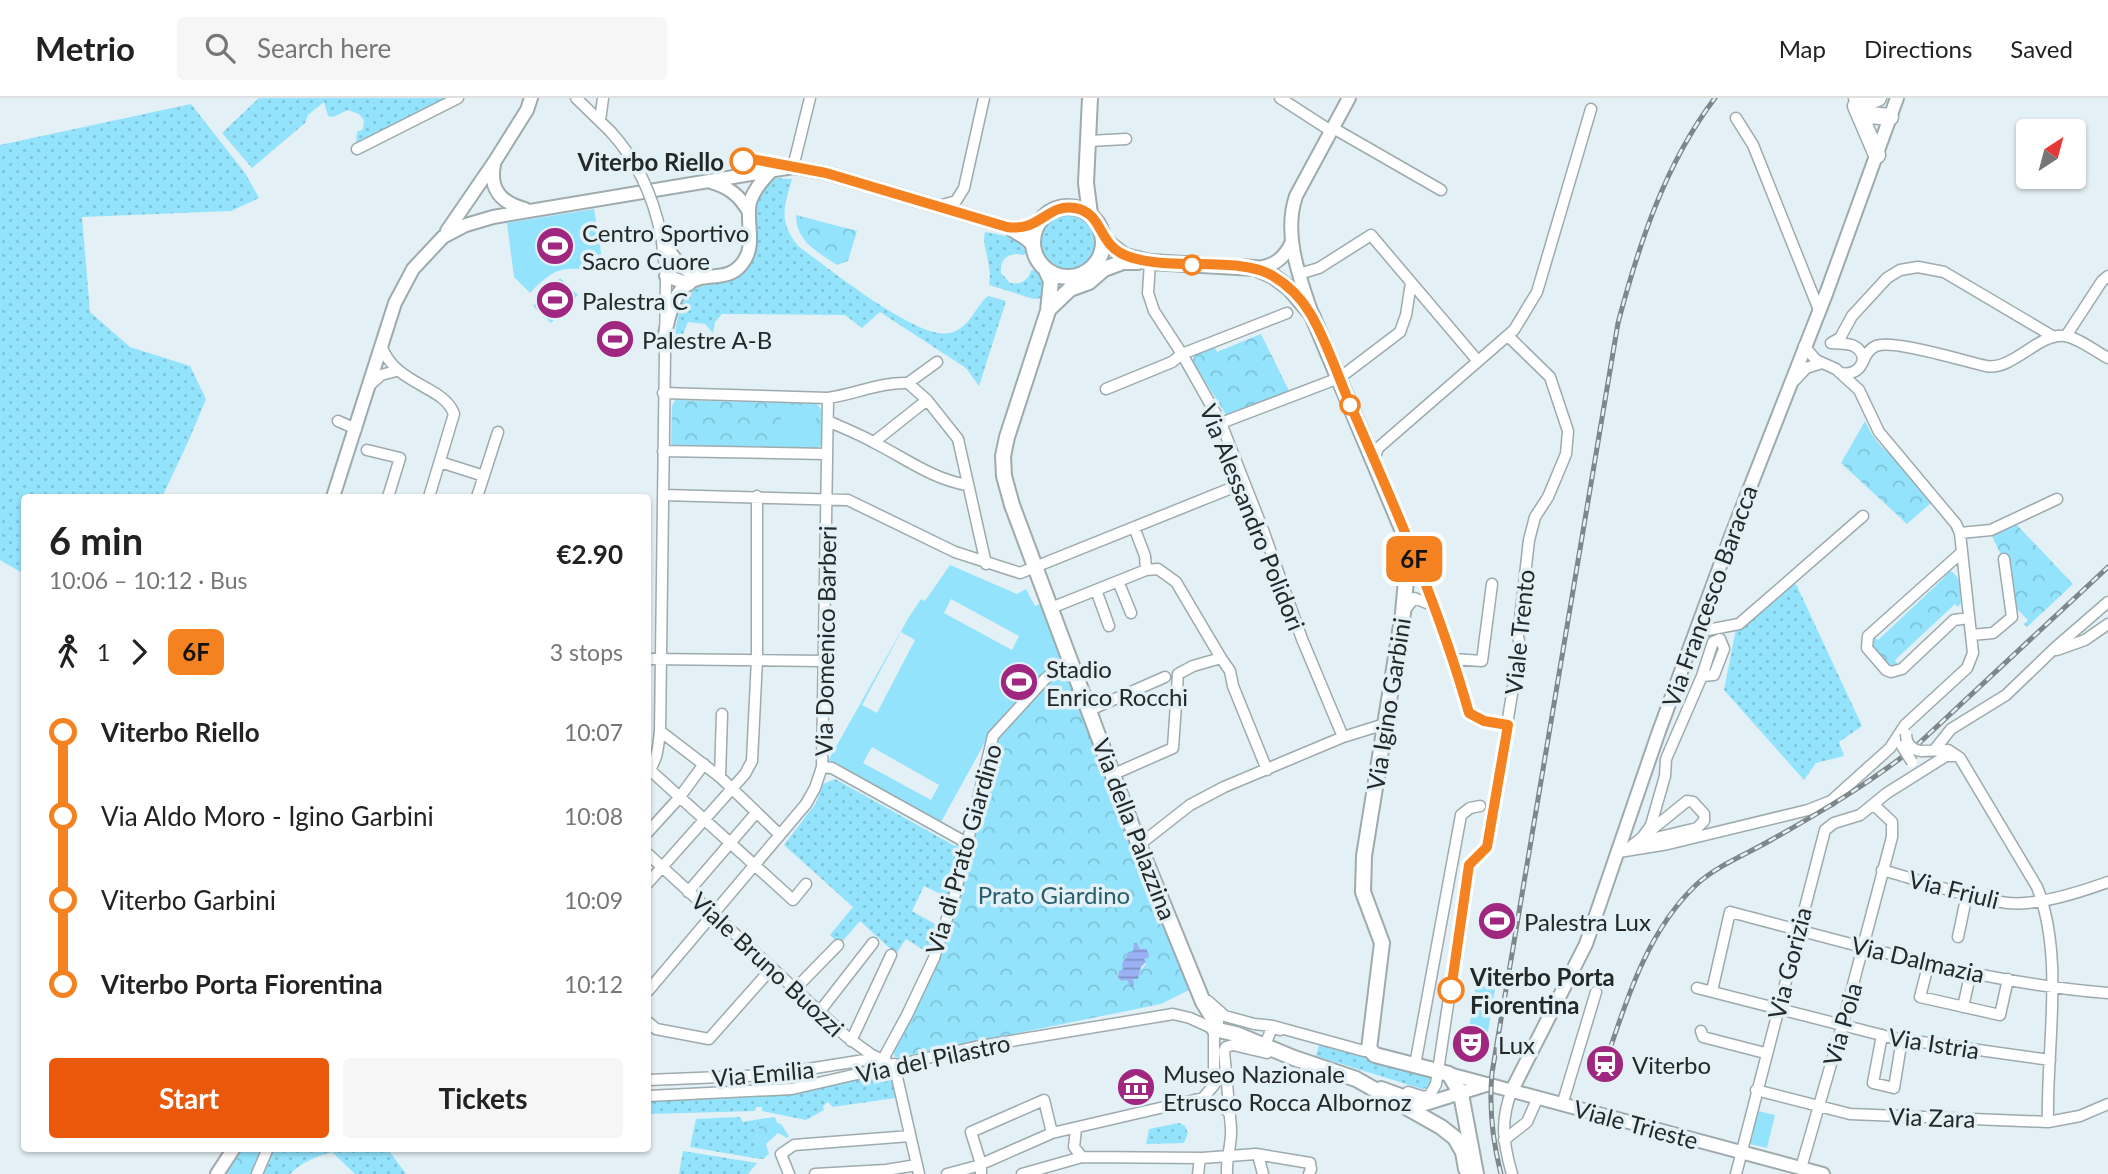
<!DOCTYPE html>
<html lang="en">
<head>
<meta charset="utf-8">
<style>
	:root { --surface:#fff; --page:#f6f6f6; --text:#222; --muted:#767676; --line:#e0e0e0; --accent:#ea580c }
	body { margin:0; font-family:Lato,sans-serif; background:var(--page); color:var(--text); height:100vh; display:flex; flex-direction:column; font-size:26px; white-space:nowrap }
	* { box-sizing:border-box; margin:0 }
	p { font-size:23px; color:var(--muted) }
	.icon { flex:none; width:38px; height:38px; fill:none; stroke:currentColor; stroke-width:2; stroke-linecap:round; stroke-linejoin:round }
	.map { position:relative; flex:1; overflow:hidden }
	.sheet { position:absolute; left:21px; top:396px; width:630px; height:658px; display:flex; flex-direction:column; background:var(--surface); border-radius:7px; box-shadow:0 2px 5px #0004 }
	.sheet>* { flex:none }
	.badge { padding:0 14px; border-radius:10px; font-size:24px; line-height:46px }
	.needle { width:46px; rotate:36deg }
	.buttons { position:absolute; left:2016px; top:21px; display:grid; gap:14px }
	.buttons a { display:grid; place-items:center; width:70px; height:70px; border-radius:7px; background:var(--surface); box-shadow:0 2px 5px #0004; font-size:35px }
	.map>.badge { position:absolute; translate:-50% -50%; box-shadow:0 0 0 4px #fff }
	.legs { display:flex; align-items:center; gap:10px; height:77px; padding:0 28px; font-size:23px }
	.legs p { margin-inline-start:auto }
	.headline { display:flex; align-items:center; justify-content:space-between; height:119px; padding:0 28px }
	h1 { font-size:38px; font-weight:700; line-height:52px }
	.action { display:flex; gap:14px; margin-top:auto; padding:14px 28px }
	.action a { flex:1; height:80px; border-radius:7px; background:var(--accent); color:#fff; font-size:28px; font-weight:700; line-height:80px; text-align:center }
	.action a+a { background:var(--page); color:var(--text) }
	ul { padding:0 28px; list-style:none }
	li { display:flex; align-items:center; gap:24px; height:84px; font-size:26px }
	li i { display:grid; place-items:center; width:10px; height:100%; margin:0 9px; background:currentColor }
	li i::after { content:''; width:18px; height:18px; margin:-9px; border:5px solid; border-radius:50%; background:var(--surface) }
	li p { margin-inline-start:auto }
	li:first-child i { background:linear-gradient(#0000 50%,currentColor 0) }
	li:last-child i { background:linear-gradient(currentColor 50%,#0000 0) }
	header { display:flex; align-items:center; gap:42px; box-sizing:border-box; height:98px; padding:0 35px; background:var(--surface); border-bottom:2px solid var(--line) }
	header strong { font-size:33px }
	nav { display:flex; gap:38px; margin-inline-start:auto; font-size:24px }
	.search { width:490px; height:63px; background:var(--page); display:flex; align-items:center; gap:18px; box-sizing:border-box; padding:0 24px; border-radius:7px; color:var(--muted); font-size:26px }
	.map>svg:first-child { display:block }
	.grass { fill:url(#grass-dots) }
	.forest { fill:url(#forest-crowns); fill-rule:evenodd }
	.pitch { fill:#93e3fc; fill-rule:evenodd }
	.water { fill:url(#water-rules) }
	.lines { fill:none; stroke-linecap:round; stroke-linejoin:round }
	.minor-casing { stroke:#9daaae; stroke-width:13 }
	.tertiary-casing { stroke:#9daaae; stroke-width:16 }
	.secondary-casing { stroke:#9daaae; stroke-width:16 }
	.primary-casing { stroke:#9daaae; stroke-width:18 }
	.trunk-casing { stroke:#9daaae; stroke-width:19 }
	.minor { stroke:#fff; stroke-width:10 }
	.tertiary { stroke:#fff; stroke-width:12 }
	.secondary { stroke:#fff; stroke-width:12 }
	.primary { stroke:#fff; stroke-width:14 }
	.trunk { stroke:#fff; stroke-width:16 }
	.rail-casing { stroke:#7d8689; stroke-width:5 }
	.rail { stroke:#e3f0f5; stroke-width:2.5; stroke-dasharray:8; stroke-linecap:butt }
	.minor-bridge-casing { stroke:#9daaae; stroke-width:13; stroke-linecap:butt }
	.minor-bridge { stroke:#fff; stroke-width:10 }
	.line-1-casing { stroke:#fff; stroke-width:16 }
	.line-1 { stroke:#f58220; stroke-width:10 }
	.stop-1-dot { fill:#fff; stroke:#f58220; stroke-width:3.5 }
	.labels { text-anchor:middle; dominant-baseline:central; stroke-width:7; stroke-linejoin:round; paint-order:stroke }
	.stop-label { font-size:24px; font-weight:bold; fill:#232829; stroke:#e3f0f5; text-anchor:end }
	.poi-label { font-size:24px; fill:#232829; stroke:#e3f0f5; text-anchor:start }
	.street-label { font-size:24px; fill:#232829; stroke:#e3f0f5 }
	.park-label { font-size:24px; fill:#285d6c; stroke:#e3f0f5 }
</style>
</head>
<body>
<header>
<strong>Metrio</strong>
<div class="search"><svg class="icon" aria-label="search" viewBox="0 0 24 24"><circle cx="10" cy="10" r="6"/><path d="M15 15l6 6"/></svg>Search here</div>
<nav><a>Map</a><a>Directions</a><a>Saved</a></nav>
</header>
<div class="map">
<svg width="2108" height="1076" viewBox="0 0 2108 1076">
	<defs>
		<pattern id="grass-dots" width="8" height="8" patternUnits="userSpaceOnUse" patternTransform="scale(1.75)"><rect width="8" height="8" fill="#93e3fc"/><path d="M2 2h.1M6 6h.1" fill="none" stroke="#7ec3d8" stroke-width="1.8" stroke-linecap="round"/></pattern>
		<pattern id="forest-crowns" width="20" height="18" patternUnits="userSpaceOnUse" patternTransform="scale(1.75)"><rect width="20" height="18" fill="#93e3fc"/><path d="M2 6a3 3 0 1 1 6 0M12 15a3 3 0 1 1 6 0" fill="none" stroke="#7ec3d8"/></pattern>
		<pattern id="water-rules" width="6" height="5" patternUnits="userSpaceOnUse" patternTransform="scale(1.75)"><rect width="6" height="5" fill="#9ab2f3"/><path d="M0 2.5h6" fill="none" stroke="#7d91c5"/></pattern>
	</defs>
	<rect width="100%" height="100%" fill="#e3f0f5"/>
	<path class="grass" d="M259,0H450L356,47L357,34L363,31L364,22L359,16L348,12L333,19L328,18L324,4L308,17L305,25L252,70L222,35Z
		M191,6L245,75L259,100L231,113L82,119L90,214L130,249L190,268L206,301L188,344L162,399H24V476L0,462V47Z
		M775,80L792,81C784,110 778,122 798,148C826,168 918,243 950,235C970,230 974,210 988,198L1006,203L979,288L966,270L880,214L862,230L845,217L722,216L715,224L713,235L705,226L688,224L681,241L674,242L680,206L691,197V191C710,186 733,184 747,169C770,145 740,97 775,80Z
		M1041 145a28 28 0 1 1 56 0a28 28 0 1 1-56 0Z
		M985,134C1002,137 1018,139 1027,155L1023,157C1010,153 999,161 1001,175L1010,185C1020,187 1028,183 1031,173L1035,171C1042,179 1049,190 1042,200L1034,201L989,187C993,166 981,149 985,134Z
		M1796,486L1862,628L1839,644L1844,658L1816,665L1804,682L1724,592L1736,531L1780,492Z
		M835,681L955,748L958,745L963,748L949,800L924,788L912,813L942,830L933,858L906,841L896,856L860,823L840,846L830,837L853,809L784,747L816,705L823,686Z
		M1319,947L1428,977L1432,984L1428,990L1422,991L1316,958Z
		M890,973L895,1000L833,1009L828,1004L823,1008L824,1012L806,1022L762,1013V1009H756L755,1013L648,1016V1001L783,996Z
		M740,1019L743,1024L760,1021L754,1060L690,1049L696,1021Z
		M1179,1025L1185,1028L1188,1035L1184,1045L1146,1046L1149,1031Z
		M272,1050H387L406,1076H355L332,1054C315,1059 302,1064 290,1076H264Z
		M683,1053L757,1065L748,1076H679Z"/>
	<path class="forest" d="M796,117L857,133L848,163L837,167C817,153 796,144 796,117Z
		M1261,236L1290,295L1227,318L1192,263L1196,256L1214,248L1217,254Z
		M675,302L817,306L821,311V347L816,352L673,350L671,345L672,308Z
		M1865,323C1873,340 1878,346 1892,358C1907,371 1919,389 1932,404L1907,426L1841,365Z
		M2013,427H2017L2073,486L2027,529L2024,526L2028,522L2013,507L2007,455H2000L1991,436Z
		M1950,473C1962,478 1960,494 1961,505L1958,509L1955,506L1895,562L1898,567L1890,569L1871,549L1874,539L1878,542L1945,479L1944,474Z
		M1068,574L1191,891L1161,906L896,960L891,950L924,895L960,804L962,772L997,641L1047,584ZM1138,849L1143,852L1146,851L1144,861L1146,866L1133,881L1121,883L1118,879L1119,873L1123,871Z
		M775,1019L777,1025L781,1026L789,1038L787,1040L778,1035L766,1046L769,1056L763,1061L754,1060L760,1021Z
		M244,1050H256V1052L259,1054L254,1076H226Z"/>
	<path class="pitch" d="M594,111L604,173C565,170 558,165 530,195L514,179L507,125Z
		M560,180L578,197L551,225L533,208Z
		M781,307L816,308L815,350L780,349Z
		M950,467L1017,496L1026,491L1035,508L1040,506L1060,560L1002,623L984,646L941,724L828,663L909,519L921,501L925,503ZM951,501L1019,538L1012,552L944,515ZM901,534L915,542L877,615L862,607ZM872,649L939,687L931,702L863,665Z
		M1476,887L1495,891L1488,934L1469,931Z
		M1758,1013L1775,1017L1767,1050L1750,1046Z"/>
	<path class="water" d="M1134,845H1137L1140,851H1146L1149,856L1148,860L1144,861L1146,864L1141,869L1138,881H1133L1134,887L1131,889L1127,882L1121,883L1118,879L1119,873L1123,871L1122,866L1129,854L1133,853Z"/>
	<g class="lines">
		<g class="minor-casing">
			<path id="minor" d="M576,0L610,33
				M1280,0L1331,33
				M1736,20L1753,47L1819,212
				M600,23L603,0
				M1333,30L1441,92
				M1089,43L1126,41
				M357,51L458,0
				M793,69L810,0
				M939,108L956,103L964,90L984,0
				M1150,164L1148,195L1154,213L1182,256L1221,325L1263,432L1302,541L1343,639
				M1299,176L1319,170L1371,137L1477,262
				M2066,238L2102,183L2108,178
				M1831,245L1840,240L1852,218L1887,180L1900,172L1918,169L1944,174L2054,239
				M1832,245C1839,246 1848,245 1854,248C1871,257 1861,279 1841,275
				M381,247C395,288 444,287 454,316L429,399
				M1863,264C1865,258 1869,251 1876,248C1893,241 1963,263 1986,268C2013,273 2039,234 2065,238C2079,240 2096,254 2108,260
				M1795,282L1806,270L1822,265
				M908,285L937,264
				M370,287L381,277L396,273
				M1106,291L1172,264L1182,256L1287,215
				M663,295L828,300C855,296 881,284 908,285L927,302L958,341L986,466
				M338,323L356,331
				M828,323C843,330 859,336 873,344C905,360 932,381 967,387
				M1221,325L1339,280L1346,275L1400,234L1406,217L1411,185
				M874,344L927,302
				M367,352L400,360L388,399
				M663,353L827,356
				M1374,362L1378,350L1514,232L1537,194L1591,11
				M440,364L484,378
				M663,397L848,402L955,454L1020,475L1244,385
				M477,399L498,334
				M1960,435L1991,432L2057,401
				M1410,450L1454,561L1470,615L1484,623L1508,627
				M1962,454L1868,538L1867,550L1886,572L1891,574L1902,571L1954,522L1969,520
				M1146,472L1158,471L1176,484L1221,560
				M1118,483L1131,515
				M1096,492L1109,528
				M1051,510L1146,472L1145,458L1134,429
				M1405,512L1414,500L1432,507
				M1697,534L1739,526L1863,418
				M1971,537L1993,535L2012,519L2004,461
				M2057,552L2085,542L2108,526
				M648,561L822,563
				M1454,561L1482,563L1492,486
				M1090,612L1165,579
				M660,633L720,679L780,737
				M1935,651L1951,631L2006,597L2056,549L2108,504
				M1921,653L1948,652L1960,660L2037,789C2065,859 2046,950 2048,1024
				M822,669L832,670L967,745
				M650,672L793,802L806,786
				M648,674C658,661 658,649 660,633L666,178L662,144
				M1114,676L1173,650L1178,576L1193,568L1221,560L1230,573L1233,588L1267,672
				M720,679L722,616
				M648,734L679,700L704,666
				M1644,737L1651,727L1665,678L1666,661L1702,578L1714,577L1724,551L1720,541L1713,544L1702,578
				M1139,747L1190,707L1224,689L1343,639L1385,626
				M1629,750L1687,703L1693,704L1704,716V723L1697,730L1639,744
				M1619,754L1668,746L1808,712L1831,703L1890,650L1905,627L1967,570L1973,555L1960,435L1956,426L1879,334L1859,292L1836,271L1816,262L1804,248
				M648,756L847,939L872,957L887,964
				M1882,772C1923,783 1966,800 2008,805C2038,808 2080,794 2108,784
				M648,785L745,676L752,663L757,561V398
				M688,794L756,715
				M1958,839L1967,796
				M1929,864L1920,899L2000,917L2008,881
				M1697,890L1893,940L2050,962
				M795,891L838,847
				M648,893L806,706L815,690L822,669L828,300
				M1712,893L1730,814C1854,846 1980,885 2108,895
				M1208,903L1225,918L1254,926L1273,928L1364,953L1369,951
				M1963,909L1971,873
				M820,913L873,845
				M648,924L656,931L709,941L772,870
				M1701,933L1703,939L1765,955
				M1882,937L1873,985L1894,990L1902,941
				M851,943L891,857
				M1265,947L1272,930L1280,932
				M882,963L907,917L934,860L955,796L993,638L1045,581L1071,560
				M894,966L919,1076
				M1415,967L1461,717L1470,710L1480,708
				M648,982L771,977L877,960
				M1512,992C1500,1022 1503,1045 1512,1076
				M1756,992L1850,1016L2048,1024L2080,1018L2108,1006
				M1408,994L1424,999L1430,997L1436,986L1469,767L1487,749L1520,547L1518,539L1529,442L1535,419L1548,399L1566,356L1568,333L1550,279L1508,238
				M648,998L792,991L975,949L1173,916L1190,920L1214,931V987L1203,1000L1052,1035L977,1068L947,1076
				M1203,1000L1223,1009L1229,1015
				M1562,1007L1596,894
				M1076,1031L1074,1049L1082,1059
				M1504,1042L1527,1024L1538,999
				M1258,1057L1263,1076
				M1801,1070L1842,928L1892,739V724L1874,707
				M257,1076L268,1050
				M789,1076L781,1056L794,1047L910,1038
				M815,1076L886,1072L917,1067
				M981,1076V1066L971,1034L1044,1002L1052,1035
				M1022,1076L1082,1059L1202,1060L1256,1056L1310,1065L1311,1071L1309,1076
				M1198,1076L1200,1060
				M1227,1076C1226,1060 1232,1046 1231,1030L1224,953L1226,949L1233,947L1267,955
				M1736,1076L1825,732L1834,725L1860,717L1887,695L1946,658H1957"/>
		</g>
		<g class="tertiary-casing">
			<path id="tertiary" d="M1255,170C1273,169 1284,161 1292,144
				M1311,213C1299,178 1283,136 1296,98L1349,0"/>
		</g>
		<g class="secondary-casing">
			<path id="secondary" d="M494,67C489,92 502,105 525,111
				M711,84C729,89 740,98 749,114
				M1010,131L1025,140L1034,148
				M447,133L495,63L527,12L531,0
				M661,137C670,157 680,171 701,180
				M666,178L689,186
				M665,236C670,214 674,186 701,180C716,177 730,180 741,167C758,147 745,126 750,104C754,91 763,82 771,73
				M333,399L395,205L413,171L443,139L466,127L493,119L793,69L826,75L1007,129C1021,131 1030,129 1042,121
				M1449,976L1823,1076
				M1381,990L1425,1006L1489,986
				M1512,992L1586,846L1658,636L1731,438L1826,196L1897,0
				M217,1076L234,1050"/>
		</g>
		<g class="primary-casing">
			<path id="primary" d="M1090,0L1086,85L1090,116
				M1033 144a35 35 0 1 1 70 0a35 35 0 1 1-70 0Z
				M1103,141L1125,158L1150,164L1255,170L1273,178L1289,190L1312,217L1407,443L1409,448L1403,515L1364,758L1363,794L1382,845L1369,951L1375,957L1449,976L1461,996L1476,1076
				M1045,170L1051,183L1048,213L1007,339L1003,358L1004,378L1012,407L1139,747L1203,904L1216,925L1214,931L1236,936L1294,960L1356,981L1441,1029L1455,1040L1463,1054L1466,1071
				M1048,212L1070,191L1089,184L1104,171L1123,164H1138"/>
		</g>
		<g class="trunk-casing">
			<path id="trunk" d="M1857,0L1866,4L1878,0
				M1856,8L1877,57
				M1857,8L1870,17L1890,19"/>
		</g>
		<use href="#minor" class="minor"/>
		<use href="#tertiary" class="tertiary"/>
		<use href="#secondary" class="secondary"/>
		<use href="#primary" class="primary"/>
		<use href="#trunk" class="trunk"/>
		<g class="rail-casing">
			<path id="rail" d="M1605,966C1626,903 1647,833 1697,786C1718,767 1747,756 1771,742C1821,714 1870,685 1915,649L2108,469
				M1501,1076C1493,1045 1489,1008 1492,975L1618,225C1639,146 1665,66 1715,0"/>
		</g>
		<use href="#rail" class="rail"/>
		<g class="minor-bridge-casing">
			<path id="minor-bridge" d="M610,33C637,62 653,98 661,137
				M1906,636C1906,646 1912,652 1921,653
				M1902,648L1912,664"/>
		</g>
		<use href="#minor-bridge" class="minor-bridge"/>
	</g>
	<g class="lines">
		<g class="line-1-casing">
			<path id="line-1" d="M743,63L752,61L826,75L1007,129C1041,134 1047,105 1075,110C1104,115 1097,147 1127,158C1169,174 1239,157 1273,178C1288,187 1301,200 1310,215C1327,243 1339,282 1353,313C1396,411 1440,512 1469,615L1484,623L1508,627L1487,749L1469,767L1451,892"/>
		</g>
		<use href="#line-1" class="line-1"/>
	</g>
	<defs>
		<g id="stadium-disc" transform="scale(2.0125)"><circle r="9.5" fill="#a0277f" stroke="#e3f0f5"/><path d="M0-5a6.5 5 0 1 0 0 10a6.5 5 0 1 0 0-10ZM-3.5-1.8h7v3.6h-7Z" fill="#fff"/></g>
		<g id="theatre-disc" transform="scale(2.0125)"><circle r="9.5" fill="#a0277f" stroke="#e3f0f5"/><path d="M-5-5.5Q0-4 5-5.5V0Q5 5 0 6Q-5 5-5 0ZM-3.3-2.5H-1v1.5H-3.3ZM1-2.5H3.3v1.5H1ZM-2.8 1Q0 5.5 2.8 1Z" fill="#fff"/></g>
		<g id="station-disc" transform="scale(2.0125)"><circle r="9.5" fill="#a0277f" stroke="#e3f0f5"/><path d="M-3-6H3Q5-6 5-4V2Q5 4 3 4L4.5 6H3L1.5 4h-3L-3 6H-4.5L-3 4Q-5 4-5 2V-4Q-5-6-3-6ZM-3.5-4v3h7v-3ZM-3.5 1v1.5H-2V1ZM2 1v1.5H3.5V1Z" fill="#fff"/></g>
		<g id="museum-disc" transform="scale(2.0125)"><circle r="9.5" fill="#a0277f" stroke="#e3f0f5"/><path d="M0-6L6-3V-2H-6V-3ZM-5-1h2V3h-2ZM-1-1h2V3h-2ZM3-1h2V3H3ZM-6 4H6V6H-6Z" fill="#fff"/></g>
	</defs>
	<g fill-rule="evenodd">
		<use href="#stadium-disc" x="555" y="148"/>
		<use href="#stadium-disc" x="555" y="202"/>
		<use href="#stadium-disc" x="615" y="241"/>
		<use href="#stadium-disc" x="1019" y="584"/>
		<use href="#stadium-disc" x="1497" y="823"/>
		<use href="#theatre-disc" x="1471" y="946"/>
		<use href="#station-disc" x="1605" y="966"/>
		<use href="#museum-disc" x="1136" y="989"/>
	</g>
	<g class="stop-1-dot">
		<circle cx="743" cy="63" r="12"/>
		<circle cx="1192" cy="167" r="9"/>
		<circle cx="1350" cy="307" r="9"/>
		<circle cx="1451" cy="892" r="12"/>
	</g>
	<g class="labels">
		<g class="stop-label">
			<text x="724" y="63">Viterbo Riello</text>
			<text x="1470" y="878" text-anchor="start">Viterbo Porta<tspan x="1470" dy="28">Fiorentina</tspan></text>
		</g>
		<g class="poi-label">
			<text x="582" y="134">Centro Sportivo<tspan x="582" dy="28">Sacro Cuore</tspan></text>
			<text x="582" y="202">Palestra C</text>
			<text x="642" y="241">Palestre A-B</text>
			<text x="1046" y="570">Stadio<tspan x="1046" dy="28">Enrico Rocchi</tspan></text>
			<text x="1524" y="823">Palestra Lux</text>
			<text x="1498" y="946">Lux</text>
			<text x="1632" y="966">Viterbo</text>
			<text x="1163" y="975">Museo Nazionale<tspan x="1163" dy="28">Etrusco Rocca Albornoz</tspan></text>
		</g>
		<g class="street-label">
			<text transform="translate(1253 419) rotate(68)">Via Alessandro Polidori</text>
			<text transform="translate(1709 498) rotate(-70)">Via Francesco Baracca</text>
			<text transform="translate(1519 534) rotate(-84)">Viale Trento</text>
			<text transform="translate(825 543) rotate(-89)">Via Domenico Barberi</text>
			<text transform="translate(1388 606) rotate(-81)">Via Igino Garbini</text>
			<text transform="translate(1135 731) rotate(69)">Via della Palazzina</text>
			<text transform="translate(963 751) rotate(-74)">Via di Prato Giardino</text>
			<text transform="translate(1954 791) rotate(14)">Via Friuli</text>
			<text transform="translate(1918 861) rotate(13)">Via Dalmazia</text>
			<text transform="translate(1789 865) rotate(-76)">Via Gorizia</text>
			<text transform="translate(768 866) rotate(43)">Viale Bruno Buozzi</text>
			<text transform="translate(1842 926) rotate(-74)">Via Pola</text>
			<text transform="translate(1934 945) rotate(9)">Via Istria</text>
			<text transform="translate(933 960) rotate(-12)">Via del Pilastro</text>
			<text transform="translate(763 975) rotate(-5)">Via Emilia</text>
			<text transform="translate(1932 1019) rotate(2)">Via Zara</text>
			<text transform="translate(1636 1026) rotate(15)">Viale Trieste</text>
		</g>
		<g class="park-label">
			<text x="1054" y="796">Prato Giardino</text>
		</g>
	</g>
</svg>
<div class="buttons">
<a><svg class="needle" viewBox="-14 -14 28 28"><path d="M0-13l5 13h-10z" fill="#e53935"/><path d="M0 13l5-13h-10z" fill="#767676"/></svg></a>
</div>
<b class="badge" style="left:1414px;top:461px;background:#f58220;color:#111">6F</b>
<section class="sheet">
<div class="headline"><div><h1>6 min</h1><p>10:06 – 10:12 · Bus</p></div><b>€2.90</b></div>
<div class="legs"><svg class="icon" aria-label="walk" viewBox="0 0 24 24"><circle cx="13" cy="4" r="2"/><path d="M13 8l-2 6 4 7M11 14l-3 7M7 12l3-4h3l4 4"/></svg>1<svg class="icon" aria-label="forward" viewBox="0 0 24 24"><path d="M9 5l7 7-7 7"/></svg><b class="badge" style="background:#f58220;color:#111">6F</b><p>3 stops</p></div>
<ul>
<li><i style="color:#f58220"></i><b>Viterbo Riello</b><p>10:07</p></li>
<li><i style="color:#f58220"></i><span>Via Aldo Moro - Igino Garbini</span><p>10:08</p></li>
<li><i style="color:#f58220"></i><span>Viterbo Garbini</span><p>10:09</p></li>
<li><i style="color:#f58220"></i><b>Viterbo Porta Fiorentina</b><p>10:12</p></li>
</ul>
<div class="action"><a>Start</a><a>Tickets</a></div>
</section>
</div>
</body>
</html>
